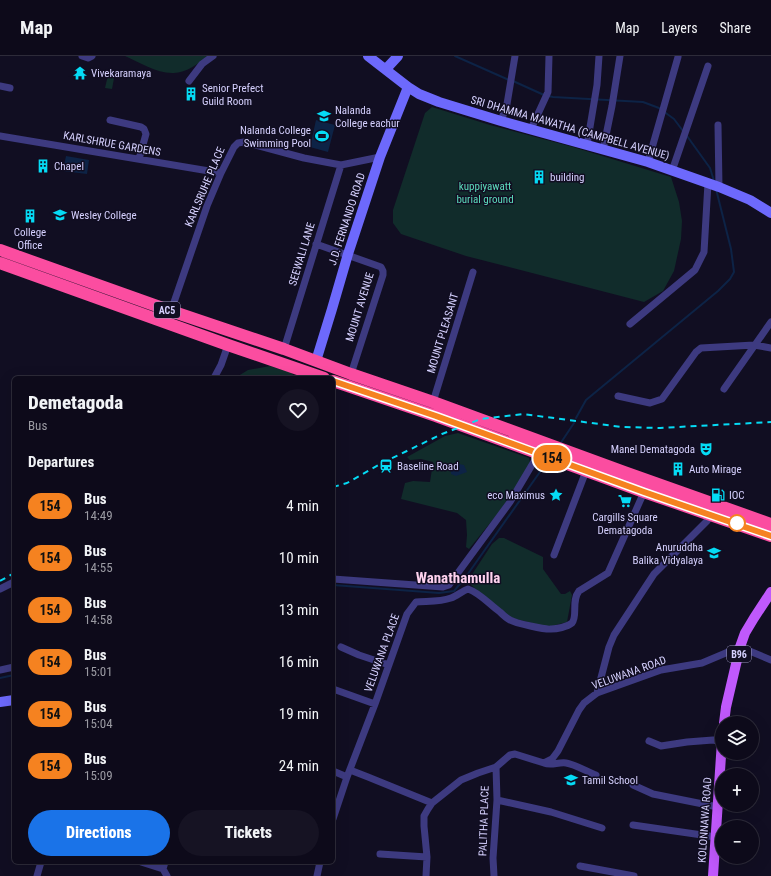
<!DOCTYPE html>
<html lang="en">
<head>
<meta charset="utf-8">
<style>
	:root { --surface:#0d0a1a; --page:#161323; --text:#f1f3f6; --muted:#9a9aa2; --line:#2d2b39; --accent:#1a73e8 }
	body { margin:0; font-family:"Roboto Condensed",sans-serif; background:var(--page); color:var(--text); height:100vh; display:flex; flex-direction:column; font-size:15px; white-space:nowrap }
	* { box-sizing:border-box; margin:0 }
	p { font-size:13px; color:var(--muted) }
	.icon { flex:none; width:22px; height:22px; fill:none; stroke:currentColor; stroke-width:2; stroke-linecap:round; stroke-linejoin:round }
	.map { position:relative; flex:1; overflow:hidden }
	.sheet { position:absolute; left:12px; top:320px; width:323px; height:488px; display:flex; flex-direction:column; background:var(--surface); border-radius:6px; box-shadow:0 4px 16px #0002,0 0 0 1px var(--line) }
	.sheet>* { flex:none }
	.badge { padding:0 8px; border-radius:13px; font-size:14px; line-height:26px }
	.controls { position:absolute; left:715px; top:660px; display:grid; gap:8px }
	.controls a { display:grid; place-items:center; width:44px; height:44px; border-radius:50%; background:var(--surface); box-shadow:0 4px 16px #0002,0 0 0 1px var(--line); font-size:20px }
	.map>.badge { position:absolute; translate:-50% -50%; box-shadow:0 0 0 2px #fff }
	h2 { padding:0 16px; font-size:15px; line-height:36px }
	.round { display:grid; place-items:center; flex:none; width:42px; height:42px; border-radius:21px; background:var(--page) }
	.summary { display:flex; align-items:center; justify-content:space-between; height:68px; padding:0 16px }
	h1 { font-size:19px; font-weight:800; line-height:30px }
	.cta { display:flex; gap:8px; margin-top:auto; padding:8px 16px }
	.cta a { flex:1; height:46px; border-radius:24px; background:var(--accent); color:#fff; font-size:16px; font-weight:800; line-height:46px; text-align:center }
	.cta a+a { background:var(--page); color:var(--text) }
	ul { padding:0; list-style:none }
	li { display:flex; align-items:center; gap:12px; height:52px; padding:0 16px }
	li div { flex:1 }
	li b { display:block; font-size:15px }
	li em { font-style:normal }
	li .badge { min-width:44px; font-weight:700; text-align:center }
	header { display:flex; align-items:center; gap:24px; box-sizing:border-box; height:56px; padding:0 20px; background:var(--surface); border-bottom:1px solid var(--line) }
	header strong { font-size:19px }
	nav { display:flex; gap:22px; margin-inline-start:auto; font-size:14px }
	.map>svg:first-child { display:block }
	.green { fill:#112c2b }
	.water { fill:#0d2346 }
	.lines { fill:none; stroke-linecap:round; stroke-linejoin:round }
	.stream { stroke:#0d2346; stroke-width:2 }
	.street { stroke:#3d3a80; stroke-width:7 }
	.secondary { stroke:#6d69fc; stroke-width:10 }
	.primary { stroke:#c059fc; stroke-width:10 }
	.highway { stroke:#fb4da0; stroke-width:12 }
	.rail { stroke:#05dbf5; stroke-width:2; stroke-dasharray:6 5; stroke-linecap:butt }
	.line-casing { stroke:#fff; stroke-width:9 }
	.line { stroke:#f58220; stroke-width:6 }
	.stop-dot { fill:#fff; stroke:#f58220; stroke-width:2 }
	.labels { text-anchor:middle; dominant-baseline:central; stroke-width:3; stroke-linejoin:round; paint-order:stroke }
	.shield { fill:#110e22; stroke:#9a96bc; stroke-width:1 }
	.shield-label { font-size:10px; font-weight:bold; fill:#d5d0fe }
	.poi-label { font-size:11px; fill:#d5d0fe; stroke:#110e22; text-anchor:start }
	.street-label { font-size:11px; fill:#d5d0fe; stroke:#110e22 }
	.park-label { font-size:11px; fill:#5dddbd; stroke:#110e22 }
	.district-label { font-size:15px; font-weight:bold; fill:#fed2ee; stroke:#110e22 }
</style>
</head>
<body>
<header>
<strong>Map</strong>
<nav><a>Map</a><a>Layers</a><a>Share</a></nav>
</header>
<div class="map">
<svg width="771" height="820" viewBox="0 0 771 820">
	<rect width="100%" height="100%" fill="#110e22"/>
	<path class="green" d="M125,0H209C199,7 185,18 172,17C156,17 139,6 125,0Z
		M109,15L115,17L112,33L105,32Z
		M432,51L490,69L573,91L671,121L679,146L682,165L681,183L674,215L663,235L644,246L466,200L401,178L393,167V154L425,57Z
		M270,310L290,316L297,322H235L248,314Z
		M458,377L529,402L530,406L527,415L499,456L469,493L466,491L467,479L466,464L457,457L401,443L405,427L413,425L430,426L433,406L421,403L410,404L407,401L445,380Z
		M499,482H504L543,501V513L561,538H565L570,535L572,539L567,566L548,571L508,561L471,529L469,523L492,488Z"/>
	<path class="water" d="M316,64L335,69L328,96L310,91Z
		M66,100L89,104L87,118L63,115Z
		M459,408L464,409L467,416L456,420L451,418V413Z"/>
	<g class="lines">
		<path class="stream" d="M455,0L509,24
			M513,25L544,39
			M548,40L553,41L643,46L659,52L674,63L683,75
			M687,80L710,112L714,125
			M576,362L586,344L718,235L730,223L734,216L731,193L716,133
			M560,388L574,367
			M333,529L439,537L454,535L465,522L547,406
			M0,622L14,619"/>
		<path class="street" d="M82,0L88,2L92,0
			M189,25L202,8L213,0
			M0,30L10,32
			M110,64L141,71L144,73L146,78L139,103
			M501,65L507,48L515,0
			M718,69L719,131
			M531,73L548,36L549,0
			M0,80L221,117
			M587,89L597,29L599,0
			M603,94L612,50L620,0
			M648,106L678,1
			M672,115L708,10
			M316,188L381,211L383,215V219L351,318
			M171,255L207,150L221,117L234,91L238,87L244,86L304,102L341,109L380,101
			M630,268L695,214L704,196L708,127
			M284,293L341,109
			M214,322L221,309L228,289
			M724,333L771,266
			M618,340L650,347L662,343L696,296L701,292L754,289L771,292
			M433,346L473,216
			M554,499L586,415
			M333,523L443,531L449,529L510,446L539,397
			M0,533L14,526
			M341,591L359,599L389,609
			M0,614L14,611
			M333,633L375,648
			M597,637L609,591L614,579L654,518L707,465L711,458
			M649,685L661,690L687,686L713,684L722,686
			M544,707C551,710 558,706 566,707C574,708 588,716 596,719
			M350,714L368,721L432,747
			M333,715L347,721
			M633,729L653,738L718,751
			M497,744L551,756L602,772
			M333,763L347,721L375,648L407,558L416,546C427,545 440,546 451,542C457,540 462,535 468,533C480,537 490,549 500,556C503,559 506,562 510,564C515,567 546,574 551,573C557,573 567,571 572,567C578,560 571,545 579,535L608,517L644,436
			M633,769L716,781
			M380,798L427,801
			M141,806L163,813
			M165,806L163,813L167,820
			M580,810L634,820
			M37,820L41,806
			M317,820L320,806
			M426,820L427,801L424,770V760L428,753L432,747L461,724L478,717L496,711L510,699L515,698L544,707L552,703L558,695L579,654L584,647L597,637L661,614L702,607L740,591L771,604
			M494,820L493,802L497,744L496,711"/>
		<path class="secondary" d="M368,0L408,31L419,38L439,46L501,65L648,106L719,131L750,144L771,157
			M386,13L398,0
			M316,305L332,253L348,198L380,101L408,31
			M0,646L14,644"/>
		<path class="primary" d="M724,667L726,651L740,591L745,577L754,562L771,536
			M713,820L722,685"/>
		<path class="highway" d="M0,194L171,255L284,293L351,318L433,346L624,416L771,468
			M0,207L228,289L324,322
			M333,325L436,360L644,436L771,480"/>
		<path class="rail" d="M333,431L347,427L382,407L442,378L481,363L523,358L622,371L660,372L771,366
			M0,525L14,517"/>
	</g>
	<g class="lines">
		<g class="line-casing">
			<path id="line" d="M333,325L436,360L644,436L771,480"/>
		</g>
		<use href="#line" class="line"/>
	</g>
	<defs>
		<g id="temple-bare" transform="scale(1.08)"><path d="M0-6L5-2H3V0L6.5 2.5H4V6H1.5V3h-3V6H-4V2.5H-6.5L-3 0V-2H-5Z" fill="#05dbf5" stroke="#110e22" stroke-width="2.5" paint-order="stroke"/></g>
		<g id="building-bare" transform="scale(1.08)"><path d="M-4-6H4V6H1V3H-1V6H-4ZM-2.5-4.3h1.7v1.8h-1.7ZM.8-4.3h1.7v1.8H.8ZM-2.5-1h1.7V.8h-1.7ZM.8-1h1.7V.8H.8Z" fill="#05dbf5" stroke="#110e22" stroke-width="2.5" paint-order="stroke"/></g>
		<g id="university-bare" transform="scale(1.08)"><path d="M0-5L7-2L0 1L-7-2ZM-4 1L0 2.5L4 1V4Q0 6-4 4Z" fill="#05dbf5" stroke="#110e22" stroke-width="2.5" paint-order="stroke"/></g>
		<g id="stadium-bare" transform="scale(1.08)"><path d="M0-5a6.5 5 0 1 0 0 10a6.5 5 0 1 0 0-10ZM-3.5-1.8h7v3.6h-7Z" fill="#05dbf5" stroke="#110e22" stroke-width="2.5" paint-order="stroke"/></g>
		<g id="school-bare" transform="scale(1.08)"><path d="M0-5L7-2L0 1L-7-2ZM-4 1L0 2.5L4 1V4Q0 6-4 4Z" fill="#05dbf5" stroke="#110e22" stroke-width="2.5" paint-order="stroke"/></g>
		<g id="theatre-bare" transform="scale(1.08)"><path d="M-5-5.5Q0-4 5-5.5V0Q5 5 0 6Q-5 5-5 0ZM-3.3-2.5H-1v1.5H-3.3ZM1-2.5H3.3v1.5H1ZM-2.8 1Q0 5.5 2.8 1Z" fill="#05dbf5" stroke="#110e22" stroke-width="2.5" paint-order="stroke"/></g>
		<g id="station-bare" transform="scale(1.08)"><path d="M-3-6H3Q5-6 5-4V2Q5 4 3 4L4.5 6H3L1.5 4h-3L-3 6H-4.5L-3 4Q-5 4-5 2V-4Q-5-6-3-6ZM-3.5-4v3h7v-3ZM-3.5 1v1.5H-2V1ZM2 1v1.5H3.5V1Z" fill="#05dbf5" stroke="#110e22" stroke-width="2.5" paint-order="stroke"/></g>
		<g id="sight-bare" transform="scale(1.08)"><path d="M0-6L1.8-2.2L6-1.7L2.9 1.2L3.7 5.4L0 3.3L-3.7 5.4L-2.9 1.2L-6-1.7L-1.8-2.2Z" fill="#05dbf5" stroke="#110e22" stroke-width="2.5" paint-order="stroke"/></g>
		<g id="fuel-bare" transform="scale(1.08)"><path d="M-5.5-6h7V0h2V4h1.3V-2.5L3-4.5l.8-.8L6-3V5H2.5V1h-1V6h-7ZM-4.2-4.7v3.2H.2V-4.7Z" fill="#05dbf5" stroke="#110e22" stroke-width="2.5" paint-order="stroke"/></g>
		<g id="supermarket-bare" transform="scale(1.08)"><path d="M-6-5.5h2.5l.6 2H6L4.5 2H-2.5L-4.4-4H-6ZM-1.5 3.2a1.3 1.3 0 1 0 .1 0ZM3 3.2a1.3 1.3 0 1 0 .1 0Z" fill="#05dbf5" stroke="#110e22" stroke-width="2.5" paint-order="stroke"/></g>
	</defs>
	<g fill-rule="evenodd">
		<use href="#temple-bare" x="80" y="17"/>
		<use href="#building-bare" x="191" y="38"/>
		<use href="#university-bare" x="324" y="60"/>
		<use href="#stadium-bare" x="322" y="80"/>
		<use href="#building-bare" x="43" y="110"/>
		<use href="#building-bare" x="539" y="121"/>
		<use href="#school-bare" x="60" y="159"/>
		<use href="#building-bare" x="30" y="160"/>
		<use href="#theatre-bare" x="706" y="393"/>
		<use href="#station-bare" x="386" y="410"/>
		<use href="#building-bare" x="678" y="413"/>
		<use href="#sight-bare" x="556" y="439"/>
		<use href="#fuel-bare" x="718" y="439"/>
		<use href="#supermarket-bare" x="625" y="445"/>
		<use href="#school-bare" x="714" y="497"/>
		<use href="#school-bare" x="571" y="724"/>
	</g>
	<circle class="stop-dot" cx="737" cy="467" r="8"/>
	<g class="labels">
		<g class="shield">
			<rect x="154" y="246" width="26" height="16" rx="3"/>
			<rect x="727" y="590" width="24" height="16" rx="3"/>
		</g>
		<g class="shield-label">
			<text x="167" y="254">AC5</text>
			<text x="739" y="598">B96</text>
		</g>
		<g class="poi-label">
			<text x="91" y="17">Vivekaramaya</text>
			<text x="202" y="32">Senior Prefect<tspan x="202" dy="13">Guild Room</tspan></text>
			<text x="335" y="54">Nalanda<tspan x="335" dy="13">College eachur</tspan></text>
			<text x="311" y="74" text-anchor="end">Nalanda College<tspan x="311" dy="13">Swimming Pool</tspan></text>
			<text x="54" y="110">Chapel</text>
			<text x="550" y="121">building</text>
			<text x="71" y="159">Wesley College</text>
			<text x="30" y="176" text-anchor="middle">College<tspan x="30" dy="13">Office</tspan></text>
			<text x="695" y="393" text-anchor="end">Manel Dematagoda</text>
			<text x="397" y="410">Baseline Road</text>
			<text x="689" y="413">Auto Mirage</text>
			<text x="545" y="439" text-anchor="end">eco Maximus</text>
			<text x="729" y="439">IOC</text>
			<text x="625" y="461" text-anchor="middle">Cargills Square<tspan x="625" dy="13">Dematagoda</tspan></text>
			<text x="703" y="491" text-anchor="end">Anuruddha<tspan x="703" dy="13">Balika Vidyalaya</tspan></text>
			<text x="582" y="724">Tamil School</text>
		</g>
		<g class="street-label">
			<text transform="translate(570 72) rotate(16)">SRI DHAMMA MAWATHA (CAMPBELL AVENUE)</text>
			<text transform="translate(112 88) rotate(10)">KARLSHRUE GARDENS</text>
			<text transform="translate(205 131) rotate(-67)">KARLSRUHE PLACE</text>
			<text transform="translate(347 163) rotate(-72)">J.D. FERNANDO ROAD</text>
			<text transform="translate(302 198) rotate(-73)">SEEWALI LANE</text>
			<text transform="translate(360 251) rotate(-73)">MOUNT AVENUE</text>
			<text transform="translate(443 277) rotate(-73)">MOUNT PLEASANT</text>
			<text transform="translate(382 597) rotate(-70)">VELUWANA PLACE</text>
			<text transform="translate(629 617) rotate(-20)">VELUWANA ROAD</text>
			<text transform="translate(705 764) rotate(-86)">KOLONNAWA ROAD</text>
			<text transform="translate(484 765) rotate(-88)">PALITHA PLACE</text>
		</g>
		<g class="park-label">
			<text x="485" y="130">kuppiyawatt<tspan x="485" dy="13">burial ground</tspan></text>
		</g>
		<g class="district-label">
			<text x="458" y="522">Wanathamulla</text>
		</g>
	</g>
</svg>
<div class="controls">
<a><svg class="icon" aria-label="layers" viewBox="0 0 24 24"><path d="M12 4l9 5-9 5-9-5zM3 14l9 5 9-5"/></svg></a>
<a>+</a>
<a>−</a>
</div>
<b class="badge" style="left:552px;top:402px;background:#f58220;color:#111">154</b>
<section class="sheet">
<div class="summary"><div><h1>Demetagoda</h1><p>Bus</p></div><a class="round"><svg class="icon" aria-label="heart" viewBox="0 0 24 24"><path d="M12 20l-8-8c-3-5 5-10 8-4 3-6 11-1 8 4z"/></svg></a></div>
<h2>Departures</h2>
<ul>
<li><span class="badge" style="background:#f58220;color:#111">154</span><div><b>Bus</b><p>14:49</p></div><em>4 min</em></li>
<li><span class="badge" style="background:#f58220;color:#111">154</span><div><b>Bus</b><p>14:55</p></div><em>10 min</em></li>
<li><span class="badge" style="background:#f58220;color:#111">154</span><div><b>Bus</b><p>14:58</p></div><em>13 min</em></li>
<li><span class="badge" style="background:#f58220;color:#111">154</span><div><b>Bus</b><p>15:01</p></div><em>16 min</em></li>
<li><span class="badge" style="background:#f58220;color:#111">154</span><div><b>Bus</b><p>15:04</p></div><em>19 min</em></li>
<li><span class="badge" style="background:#f58220;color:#111">154</span><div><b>Bus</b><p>15:09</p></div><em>24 min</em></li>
</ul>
<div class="cta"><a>Directions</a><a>Tickets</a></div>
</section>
</div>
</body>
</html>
